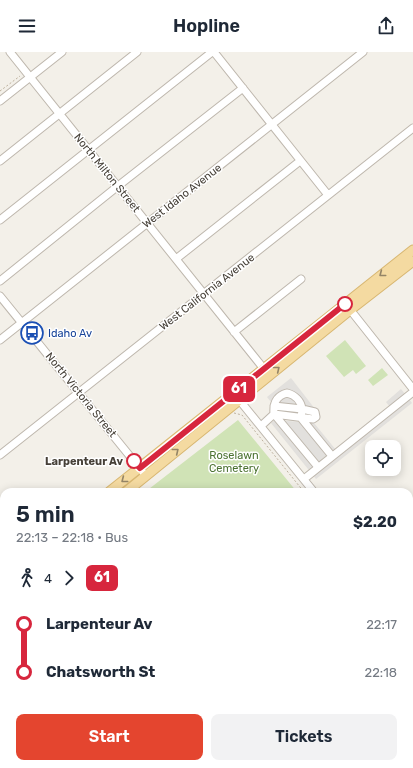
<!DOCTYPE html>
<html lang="en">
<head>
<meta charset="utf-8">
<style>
	:root { --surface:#fff; --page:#f2f2f3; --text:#1f2937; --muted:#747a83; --accent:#e4452f }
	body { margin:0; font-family:Rubik,sans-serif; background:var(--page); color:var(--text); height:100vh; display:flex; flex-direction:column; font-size:15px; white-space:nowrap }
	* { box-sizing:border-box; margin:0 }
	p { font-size:13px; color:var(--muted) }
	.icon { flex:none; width:22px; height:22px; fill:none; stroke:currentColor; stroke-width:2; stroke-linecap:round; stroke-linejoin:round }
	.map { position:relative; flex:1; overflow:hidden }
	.details { position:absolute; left:0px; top:436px; width:413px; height:280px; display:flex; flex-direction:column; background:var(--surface); border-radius:12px 12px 0 0; box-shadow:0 2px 10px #0003 }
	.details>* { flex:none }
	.badge { padding:0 8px; border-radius:6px; font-size:14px; line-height:26px }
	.fabs { position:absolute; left:365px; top:388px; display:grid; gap:8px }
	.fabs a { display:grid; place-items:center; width:36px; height:36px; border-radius:8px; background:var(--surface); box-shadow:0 2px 10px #0003; font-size:20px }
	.map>.badge { position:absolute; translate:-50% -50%; box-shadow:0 0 0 2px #fff }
	.legs { display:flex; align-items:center; gap:6px; height:44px; padding:0 16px; font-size:13px }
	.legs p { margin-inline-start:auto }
	.overview { display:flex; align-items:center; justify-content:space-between; height:68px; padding:0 16px }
	h1 { font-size:22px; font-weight:600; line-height:30px }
	.primary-button { display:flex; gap:8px; margin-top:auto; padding:8px 16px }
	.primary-button a { flex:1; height:46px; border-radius:8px; background:var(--accent); color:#fff; font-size:16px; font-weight:600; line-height:46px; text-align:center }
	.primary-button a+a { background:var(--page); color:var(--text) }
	ul { padding:0 16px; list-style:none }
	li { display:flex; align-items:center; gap:14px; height:48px; font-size:15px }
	li i { display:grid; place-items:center; width:6px; height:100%; margin:0 5px; background:currentColor }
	li i::after { content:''; width:10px; height:10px; margin:-5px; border:3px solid; border-radius:50%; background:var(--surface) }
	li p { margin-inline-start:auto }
	li:first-child i { background:linear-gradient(#0000 50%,currentColor 0) }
	li:last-child i { background:linear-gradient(currentColor 50%,#0000 0) }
	header { display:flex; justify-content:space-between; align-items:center; height:52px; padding:0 16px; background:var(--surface); font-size:18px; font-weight:600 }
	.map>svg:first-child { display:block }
	.green { fill:#d0e3b6 }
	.parking { fill:#e2e0dd }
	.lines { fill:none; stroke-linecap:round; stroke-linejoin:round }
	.minor-casing { stroke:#beb7ad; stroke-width:9 }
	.major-casing { stroke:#d8b772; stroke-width:11 }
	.path { stroke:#beb29f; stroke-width:1; stroke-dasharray:2 2; stroke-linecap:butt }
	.minor { stroke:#fff; stroke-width:7 }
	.major { stroke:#f4daa1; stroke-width:9 }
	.oneway { stroke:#948567 }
	.line-1-casing { stroke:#fff; stroke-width:9 }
	.line-1 { stroke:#d7263d; stroke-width:6 }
	.stop-1-dot { fill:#fff; stroke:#d7263d; stroke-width:2 }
	.labels { text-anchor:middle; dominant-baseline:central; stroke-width:3; stroke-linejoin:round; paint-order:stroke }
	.street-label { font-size:11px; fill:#464038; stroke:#fff }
	.transit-label { font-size:11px; fill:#164399; stroke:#fff; text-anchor:start }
	.park-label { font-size:11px; fill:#4b7231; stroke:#fff }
	.stop-label { font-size:11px; font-weight:bold; fill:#464038; stroke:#fff; text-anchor:end }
</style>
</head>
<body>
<header><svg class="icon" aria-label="menu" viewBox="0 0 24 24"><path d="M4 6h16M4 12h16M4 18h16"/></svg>Hopline<svg class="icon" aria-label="share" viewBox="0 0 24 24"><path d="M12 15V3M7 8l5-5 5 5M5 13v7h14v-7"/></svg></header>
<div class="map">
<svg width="413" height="716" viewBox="0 0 413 716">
	<rect width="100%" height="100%" fill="#f3f0e9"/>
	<path class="green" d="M345,288L366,314L356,322L353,318L344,325L326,304Z
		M382,316L388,323L373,334L368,328Z
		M238,368L297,440H145Z
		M4,548V712H409V576L413,581V716H0V551Z"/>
	<path class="parking" d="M291,326L315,357L298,353L271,350L267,345Z
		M401,337L412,351L316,427L271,371L275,368L314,371L336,398L390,355L386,350Z"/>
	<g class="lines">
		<g class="minor-casing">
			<path id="minor" d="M10,0L264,317
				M214,0L328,143
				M0,49L62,0
				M0,109L137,0
				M0,168L212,0
				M176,207L300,109
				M0,229L118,134L243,36
				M0,244L146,424
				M348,255L413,337
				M234,280L301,227
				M0,288L363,0
				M236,344L314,440
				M274,354L302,357L301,366L332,404
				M274,362L313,367L316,365L315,360L302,357C301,349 295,343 287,341C276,344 273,351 274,362L318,415
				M261,374L274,362
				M0,403L413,76
				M304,427L413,340
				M4,498L3,501L4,506
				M409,560L413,565
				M0,573H4
				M0,605L4,601
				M0,632L4,633
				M409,645L413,649
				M0,684L4,679
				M106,712L108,716
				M154,712L157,716
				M333,712L335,716
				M392,712L397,716
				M77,716L85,712
				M360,716L363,712"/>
		</g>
		<g class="major-casing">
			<path id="major" d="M109,440L413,198
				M126,440L350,258L413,209
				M0,524L4,521
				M0,536L4,534"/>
		</g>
		<path class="path" d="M0,39L20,24
			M234,361L242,363L304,440"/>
		<use href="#minor" class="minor"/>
		<use href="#major" class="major"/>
	</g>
	<defs><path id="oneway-chevron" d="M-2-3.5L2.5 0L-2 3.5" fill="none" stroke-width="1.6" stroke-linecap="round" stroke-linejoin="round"/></defs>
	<g class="oneway">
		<use href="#oneway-chevron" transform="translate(382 222) rotate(142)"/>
		<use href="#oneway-chevron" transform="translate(277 317) rotate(-39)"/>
		<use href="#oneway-chevron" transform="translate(176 399) rotate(-39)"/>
		<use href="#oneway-chevron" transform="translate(124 428) rotate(142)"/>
	</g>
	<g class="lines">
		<g class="line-1-casing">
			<path id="line-1" d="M134,409L140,416L345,252"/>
		</g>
		<use href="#line-1" class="line-1"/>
	</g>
	<defs>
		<g id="bus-ring" transform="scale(1.15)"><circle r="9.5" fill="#fff" stroke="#1a4fb4" stroke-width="1.5"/><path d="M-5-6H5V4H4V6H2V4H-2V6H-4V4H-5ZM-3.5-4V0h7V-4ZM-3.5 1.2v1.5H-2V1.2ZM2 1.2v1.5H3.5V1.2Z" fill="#1a4fb4"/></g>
	</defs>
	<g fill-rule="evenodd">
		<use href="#bus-ring" x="32" y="281"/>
	</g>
	<g class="stop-1-dot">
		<circle cx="345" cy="252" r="7"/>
		<circle cx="134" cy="409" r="7"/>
	</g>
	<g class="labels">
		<g class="street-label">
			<text transform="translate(107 121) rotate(51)">North Milton Street</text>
			<text transform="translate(182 144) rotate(-38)">West Idaho Avenue</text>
			<text transform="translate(207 240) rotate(-38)">West California Avenue</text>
			<text transform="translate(81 343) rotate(51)">North Victoria Street</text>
		</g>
		<g class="transit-label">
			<text x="48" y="281">Idaho Av</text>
		</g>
		<g class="park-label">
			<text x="234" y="403">Roselawn<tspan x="234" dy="13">Cemetery</tspan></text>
		</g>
		<g class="stop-label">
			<text x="123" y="409">Larpenteur Av</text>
		</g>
	</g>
</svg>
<div class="fabs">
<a><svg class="icon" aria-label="locate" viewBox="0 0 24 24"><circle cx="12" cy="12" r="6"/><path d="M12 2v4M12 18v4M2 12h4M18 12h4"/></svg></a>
</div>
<b class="badge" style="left:239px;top:337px;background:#d7263d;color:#fff">61</b>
<section class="details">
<div class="overview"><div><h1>5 min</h1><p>22:13 – 22:18 · Bus</p></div><b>$2.20</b></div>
<div class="legs"><svg class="icon" aria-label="walk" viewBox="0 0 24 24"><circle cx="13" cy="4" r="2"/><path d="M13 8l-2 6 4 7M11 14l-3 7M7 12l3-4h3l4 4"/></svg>4<svg class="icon" aria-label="forward" viewBox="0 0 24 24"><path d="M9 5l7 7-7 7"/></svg><b class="badge" style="background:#d7263d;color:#fff">61</b></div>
<ul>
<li><i style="color:#d7263d"></i><b>Larpenteur Av</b><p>22:17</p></li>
<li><i style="color:#d7263d"></i><b>Chatsworth St</b><p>22:18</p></li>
</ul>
<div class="primary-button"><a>Start</a><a>Tickets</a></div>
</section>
</div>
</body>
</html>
